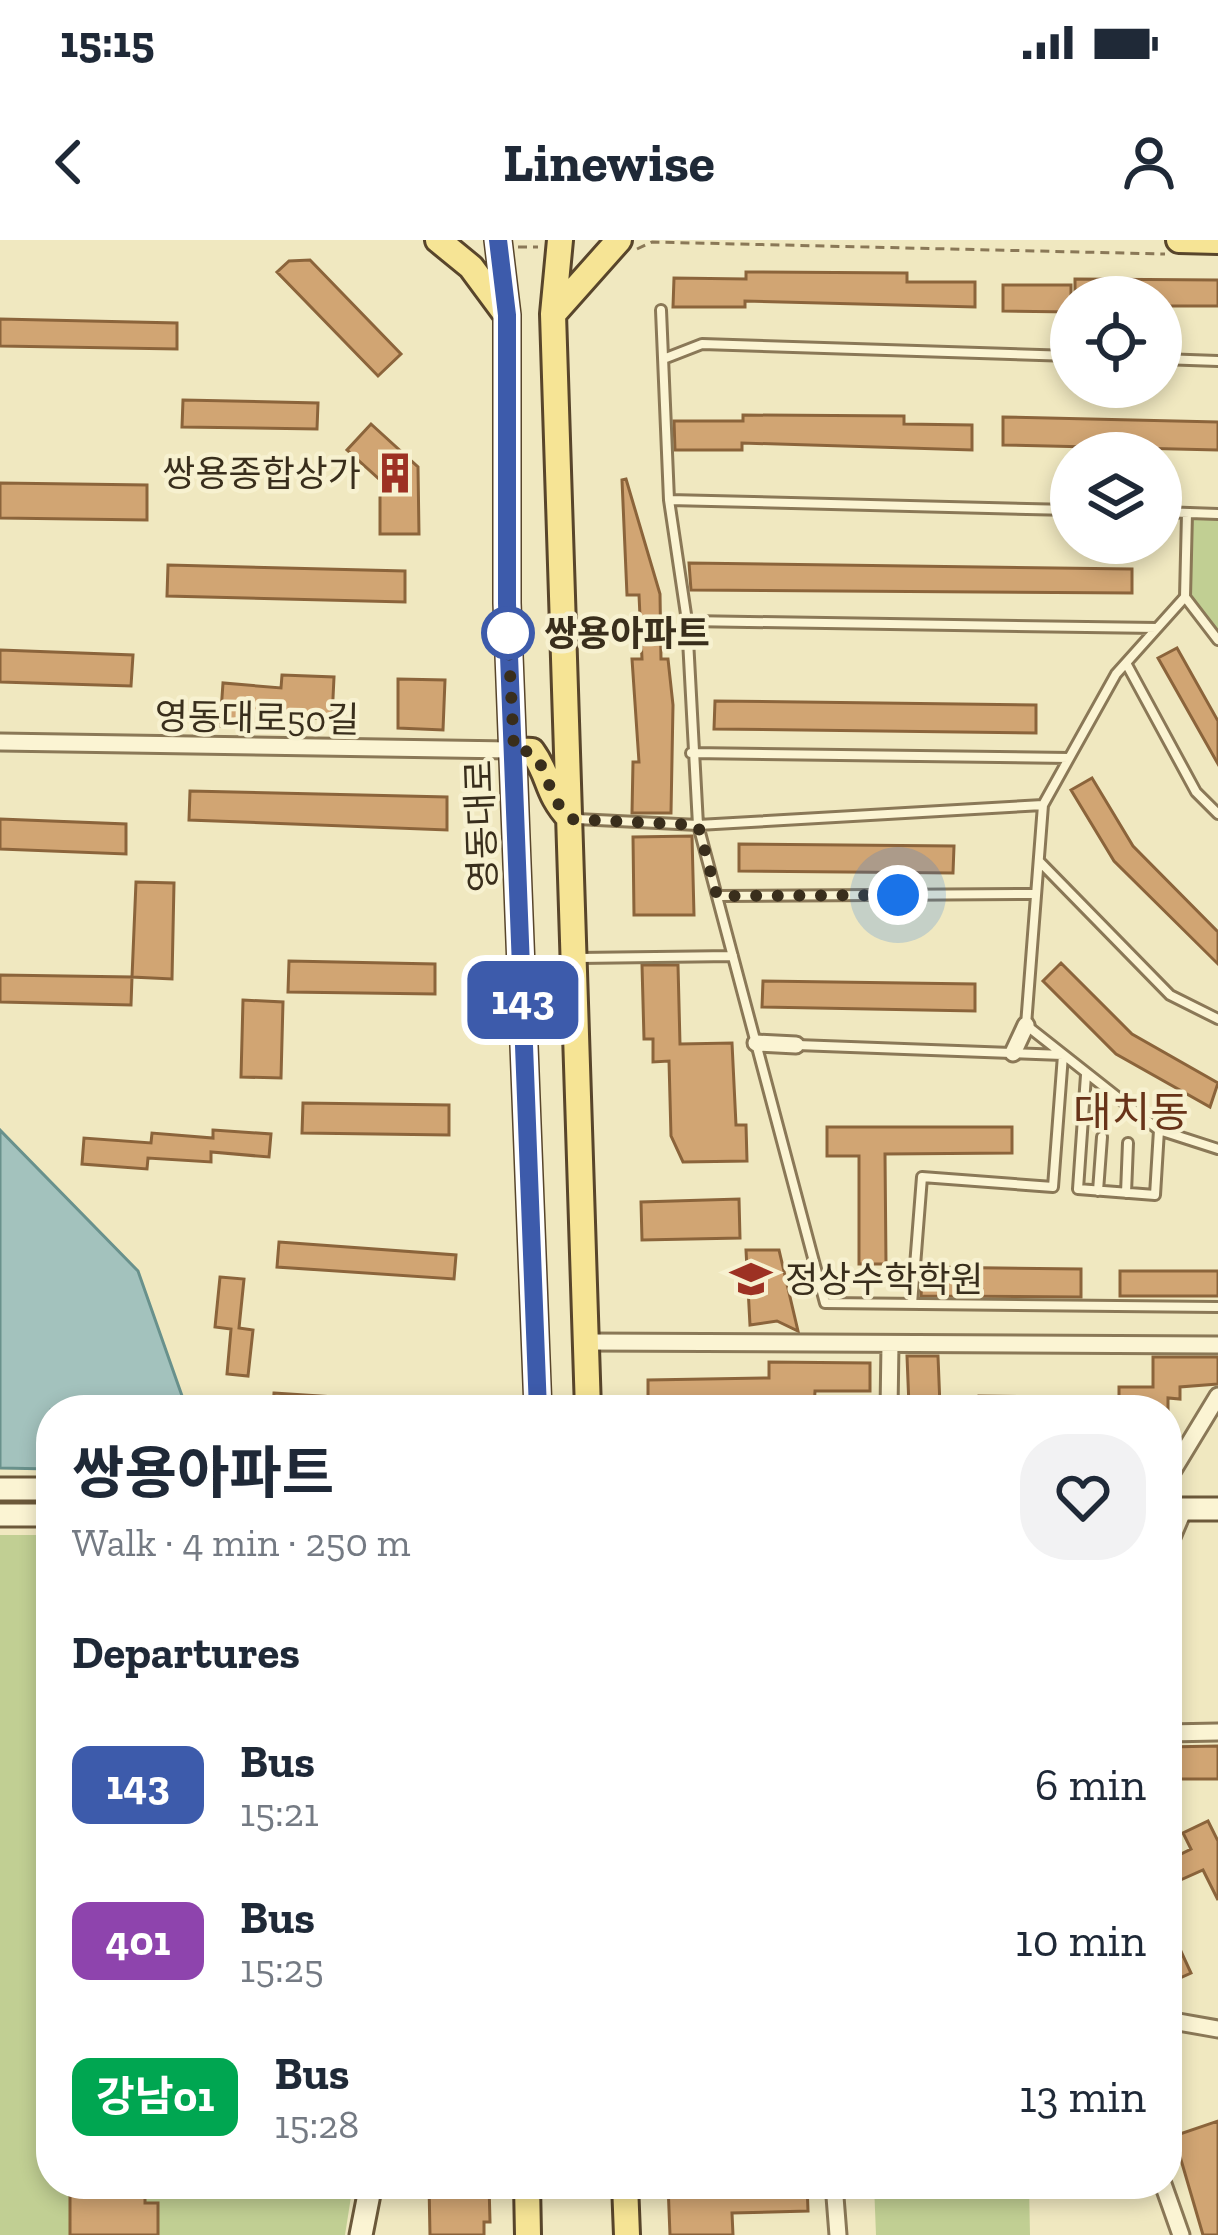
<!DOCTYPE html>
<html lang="en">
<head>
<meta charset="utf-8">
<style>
	:root { --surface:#fff; --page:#f2f2f3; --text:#1f2937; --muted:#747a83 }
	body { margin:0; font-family:"Zilla Slab","Noto Sans KR",serif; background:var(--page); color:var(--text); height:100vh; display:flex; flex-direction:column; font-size:45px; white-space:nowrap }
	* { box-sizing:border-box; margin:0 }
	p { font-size:39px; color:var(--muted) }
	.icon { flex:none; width:66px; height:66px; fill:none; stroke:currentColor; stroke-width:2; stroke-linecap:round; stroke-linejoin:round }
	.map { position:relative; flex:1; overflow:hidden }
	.drawer { position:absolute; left:36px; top:1155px; width:1146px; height:804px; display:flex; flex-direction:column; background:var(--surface); border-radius:48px; box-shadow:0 6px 18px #0003 }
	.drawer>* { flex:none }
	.badge { padding:0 24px; border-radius:18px; font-size:42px; line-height:78px }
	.buttons { position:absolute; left:1050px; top:36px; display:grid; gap:24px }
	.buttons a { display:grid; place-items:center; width:132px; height:132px; border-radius:50%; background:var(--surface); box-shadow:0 6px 18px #0003; font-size:60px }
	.you { position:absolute; width:60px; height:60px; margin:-30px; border:9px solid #fff; border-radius:50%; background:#1a73e8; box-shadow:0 0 0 18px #1a73e833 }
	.map>.badge { position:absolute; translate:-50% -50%; box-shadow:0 0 0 6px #fff }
	h2 { padding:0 36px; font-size:45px; line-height:108px }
	.round { display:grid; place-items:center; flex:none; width:126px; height:126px; border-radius:48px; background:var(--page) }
	.headline { display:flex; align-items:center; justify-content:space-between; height:204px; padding:0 36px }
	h1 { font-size:57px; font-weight:700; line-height:90px }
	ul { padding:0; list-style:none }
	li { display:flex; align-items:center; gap:36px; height:156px; padding:0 36px }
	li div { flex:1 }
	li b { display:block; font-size:45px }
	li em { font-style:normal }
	li .badge { min-width:132px; font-weight:700; text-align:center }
	.status { display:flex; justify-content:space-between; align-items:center; height:84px; padding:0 60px; background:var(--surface); direction:ltr }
	.status svg { height:33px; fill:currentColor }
	header { display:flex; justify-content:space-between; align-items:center; height:156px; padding:0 36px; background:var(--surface); font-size:54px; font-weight:700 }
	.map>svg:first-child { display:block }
	.green { fill:#c1cf93 }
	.water { fill:#a3c2bd; stroke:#69918c; stroke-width:3 }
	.building { fill:#d1a573; stroke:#8b643b; stroke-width:3 }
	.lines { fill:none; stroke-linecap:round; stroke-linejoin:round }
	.lane-casing { stroke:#8a7857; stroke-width:14 }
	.street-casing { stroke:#8a7857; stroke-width:21 }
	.secondary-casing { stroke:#6c593a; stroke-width:27 }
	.primary-casing { stroke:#58452b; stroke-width:30 }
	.path { stroke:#8a7857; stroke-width:3; stroke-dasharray:9 6; stroke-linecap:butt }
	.lane { stroke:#fbf4d3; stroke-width:8 }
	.street { stroke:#fbf4d3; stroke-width:15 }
	.secondary { stroke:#fbf4d3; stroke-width:21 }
	.primary { stroke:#f6e495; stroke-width:24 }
	.line-casing { stroke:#fff; stroke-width:27 }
	.line { stroke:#3d5bab; stroke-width:18 }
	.walk { stroke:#392e1c; stroke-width:12; stroke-dasharray:0 21.6 }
	.stop-dot { fill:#fff; stroke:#3d5bab; stroke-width:6 }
	.labels { text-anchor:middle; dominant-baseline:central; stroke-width:9; stroke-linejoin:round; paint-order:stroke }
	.poi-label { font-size:36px; fill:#392e1c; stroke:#f7f1d0; text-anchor:end }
	.stop-label { font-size:36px; font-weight:bold; fill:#392e1c; stroke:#f7f1d0; text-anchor:start }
	.street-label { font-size:36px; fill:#392e1c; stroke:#f7f1d0 }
	.quarter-label { font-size:42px; fill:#683319; stroke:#f7f1d0 }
</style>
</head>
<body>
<div class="status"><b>15:15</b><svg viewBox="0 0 49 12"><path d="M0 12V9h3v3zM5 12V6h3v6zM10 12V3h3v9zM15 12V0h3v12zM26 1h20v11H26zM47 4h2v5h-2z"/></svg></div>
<header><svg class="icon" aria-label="back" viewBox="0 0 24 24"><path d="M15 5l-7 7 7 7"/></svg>Linewise<svg class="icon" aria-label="person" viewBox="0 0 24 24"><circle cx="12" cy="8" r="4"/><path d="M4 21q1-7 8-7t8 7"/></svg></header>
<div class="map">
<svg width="1218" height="1995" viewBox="0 0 1218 1995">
	<rect width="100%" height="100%" fill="#f0e8c0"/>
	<path class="green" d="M1187,273L1218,274V400L1185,357Z
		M0,1295H51V1944H353L345,1995H0Z
		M874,1944H1029L1030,1995H876Z"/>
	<path class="water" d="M0,890L138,1031L187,1170H51V1229L0,1228Z"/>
	<path class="building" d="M310,20L401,114L378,136L277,32L289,21Z
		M746,32L907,33V42H975V67L745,61V67H673L674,38L746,39Z
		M1075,39L1218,40V66H1161V57H1075Z
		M1003,45H1071V72L1003,71Z
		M0,79L177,83V109L0,106Z
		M183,160L318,163L317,189L182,187Z
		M743,175L904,176V184L972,185V210L742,203V210H675L674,181H743Z
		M1003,177L1218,182V210L1003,205Z
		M371,184L418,227L419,294H380V240L347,210Z
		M626,239L660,354L661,419H668L673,465L671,573H632L633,522H639L632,419H642L639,355H627L622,240Z
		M0,243L147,245V280L0,278Z
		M689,323L1132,329V353L691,350Z
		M168,325L405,331V362L167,356Z
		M1177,408L1218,481V524L1158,418Z
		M0,410L133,415L131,446L0,442Z
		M282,435L334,437L332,479L266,476L265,489L220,486L223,443L281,448Z
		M398,439L445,440L443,490L398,488Z
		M715,461L1036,465V493L714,489Z
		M1092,538L1133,606L1218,692V724L1114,621L1071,550Z
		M190,551L447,557V590L189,580Z
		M0,579L126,584V614L0,609Z
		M692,596L694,675H634L633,597Z
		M739,604L954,606L953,633L739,631Z
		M136,642L174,643L172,739L132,737Z
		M289,721L435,724V754L288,752Z
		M1061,723L1132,794L1218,843L1210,867L1116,814L1043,741Z
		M642,725H678L680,804L732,803L736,885H746L747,921L683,922L671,896L669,821L653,822V799H644Z
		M0,735L132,737L131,765L0,762Z
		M763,741L975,744V771L762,767Z
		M243,760L283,762L281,838L241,837Z
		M303,863L449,865V895L302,893Z
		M827,887H1012V913L885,914L886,1024H859V916H827Z
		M213,890L271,894L269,917L211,912V922L148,918L147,929L82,924L84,898L151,903L152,893L213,898Z
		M739,959L740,998L642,1000L641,962Z
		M279,1002L456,1015L454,1039L277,1027Z
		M746,1010H779L798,1091L777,1081L750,1085Z
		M923,1027L1081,1029V1057L921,1056Z
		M1120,1031H1218V1056H1120Z
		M220,1037L244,1039L239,1088L253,1090L248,1136L227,1134L231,1089L215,1087Z
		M907,1116H938L940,1166H909Z
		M1153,1117H1218V1144L1180,1147V1159L1168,1158V1170H979V1156L1119,1158V1147H1153Z
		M769,1122L870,1123V1151H815L814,1170H648V1140L769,1138Z
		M274,1153L380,1160L379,1170H273Z
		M1218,1506V1539H1168L1167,1507Z
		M1208,1581L1218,1601V1660L1203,1630L1167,1646V1621L1191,1609L1183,1593Z
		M1167,1681L1191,1733L1171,1742L1167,1733Z
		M1218,1881V1995H1203L1174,1896Z
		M429,1944H489L490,1982H484V1995H430Z
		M668,1944H807L808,1971L732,1973L733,1995H670Z
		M70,1949H145V1963H158V1995H70Z"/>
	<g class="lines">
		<g class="lane-casing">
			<path id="lane" d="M661,70L669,260L687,381L698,585L825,1063L1218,1067
				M666,118L702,104L1071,116
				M1161,119L1218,121
				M669,260L1071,270
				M1161,272L1218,274
				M1187,273L1185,357L1218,400
				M687,381L1157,388
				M1126,423L1196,552L1218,574
				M691,513L1069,518
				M1043,565L1116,434L1185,357
				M577,579L698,585L1043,565L1026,785L1159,890L1218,909
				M1039,621L1170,755L1218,779
				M717,656L1034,654
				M578,718L733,716
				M797,805L1063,815L1053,947L922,937L912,1064
				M1086,835L1078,949L1155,955L1159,890
				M1098,951L1102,897
				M1126,953L1128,903"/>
		</g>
		<g class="street-casing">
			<path id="street" d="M0,502L514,510
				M756,803L796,805
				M1013,813L1026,785
				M586,1102L1218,1105
				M889,1170L890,1104
				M1167,1240L1218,1156
				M1167,1309L1184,1269
				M1167,1493L1218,1492
				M1167,1780L1218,1789
				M834,1944L838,1995
				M1163,1944L1181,1995"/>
		</g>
		<g class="secondary-casing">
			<path id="secondary" d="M0,1249H51
				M1167,1269H1218
				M0,1275H51
				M361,1995L371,1944"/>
		</g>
		<g class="primary-casing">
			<path id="primary" d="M438,0L471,27L505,73
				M498,0L507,75V363L538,1170
				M560,0L553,74L588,1170
				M1179,0L1218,1
				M555,72L619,0
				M514,510L532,511C551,537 545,552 570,579
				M527,1944L528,1995
				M625,1944L627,1995"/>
		</g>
		<path class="path" d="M518,7H538
			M637,9L652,2L1165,14"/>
		<use href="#lane" class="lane"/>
		<use href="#street" class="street"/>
		<use href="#secondary" class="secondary"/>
		<use href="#primary" class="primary"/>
	</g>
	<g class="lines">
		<g class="line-casing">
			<path id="line" d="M498,0L507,75V363L538,1170"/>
		</g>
		<use href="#line" class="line"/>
		<path class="walk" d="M508,393L514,510L532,512C552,537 545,552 570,579L698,585L717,656L898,655"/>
	</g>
	<defs>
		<g id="building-bare" transform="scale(3.24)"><path d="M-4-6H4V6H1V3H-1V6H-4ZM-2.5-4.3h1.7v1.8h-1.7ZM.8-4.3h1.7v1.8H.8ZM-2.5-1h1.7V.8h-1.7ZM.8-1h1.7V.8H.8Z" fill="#9d3123" stroke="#f7f1d0" stroke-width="2.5" paint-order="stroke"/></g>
		<g id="school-bare" transform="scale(3.24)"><path d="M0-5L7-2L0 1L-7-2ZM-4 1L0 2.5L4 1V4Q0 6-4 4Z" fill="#9d3123" stroke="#f7f1d0" stroke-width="2.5" paint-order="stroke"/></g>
	</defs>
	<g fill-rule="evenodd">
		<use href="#building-bare" x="395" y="233"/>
		<use href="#school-bare" x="751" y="1039"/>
	</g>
	<circle class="stop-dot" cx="508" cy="393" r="24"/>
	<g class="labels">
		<g class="poi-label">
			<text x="361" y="233">쌍용종합상가</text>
			<text x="785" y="1039" text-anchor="start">정상수학학원</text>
		</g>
		<g class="stop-label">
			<text x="544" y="393">쌍용아파트</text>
		</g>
		<g class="street-label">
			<text transform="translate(257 478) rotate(1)">영동대로50길</text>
			<text transform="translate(481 586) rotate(-92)">영동대로</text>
		</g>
		<g class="quarter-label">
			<text x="1131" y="872">대치동</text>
		</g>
	</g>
</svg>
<div class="buttons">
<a><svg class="icon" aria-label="locate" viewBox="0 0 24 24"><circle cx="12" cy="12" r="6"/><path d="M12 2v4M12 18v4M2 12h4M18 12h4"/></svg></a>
<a><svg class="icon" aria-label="layers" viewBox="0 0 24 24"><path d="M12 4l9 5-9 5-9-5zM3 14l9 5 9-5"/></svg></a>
</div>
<div class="you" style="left:898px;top:655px"></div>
<b class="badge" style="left:523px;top:760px;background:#3d5bab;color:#fff">143</b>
<section class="drawer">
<div class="headline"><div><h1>쌍용아파트</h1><p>Walk · 4 min · 250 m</p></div><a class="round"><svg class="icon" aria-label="heart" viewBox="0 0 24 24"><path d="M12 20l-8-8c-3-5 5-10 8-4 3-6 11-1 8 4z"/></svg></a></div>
<h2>Departures</h2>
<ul>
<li><span class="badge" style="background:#3d5bab;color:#fff">143</span><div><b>Bus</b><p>15:21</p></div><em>6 min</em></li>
<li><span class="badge" style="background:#8e44ad;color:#fff">401</span><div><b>Bus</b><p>15:25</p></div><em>10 min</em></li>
<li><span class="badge" style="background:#00a651;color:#fff">강남01</span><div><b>Bus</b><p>15:28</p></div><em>13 min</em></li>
</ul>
</section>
</div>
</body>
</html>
